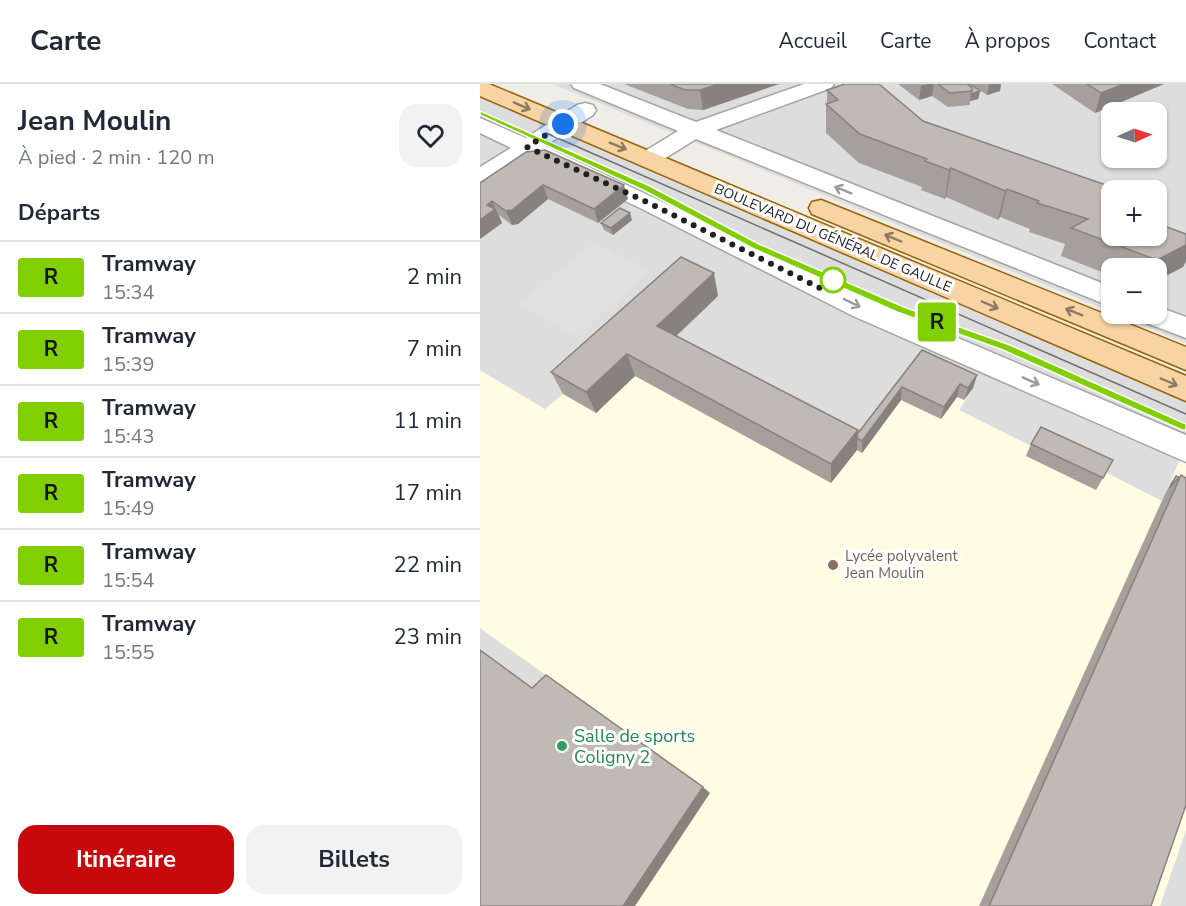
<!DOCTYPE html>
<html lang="fr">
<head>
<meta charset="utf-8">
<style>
	:root { --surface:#fff; --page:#f2f2f3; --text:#1f2937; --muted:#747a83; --line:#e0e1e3; --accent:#c8090b }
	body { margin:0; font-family:"Nunito Sans",sans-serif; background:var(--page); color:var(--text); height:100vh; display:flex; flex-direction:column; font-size:22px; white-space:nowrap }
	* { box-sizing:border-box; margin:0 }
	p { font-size:20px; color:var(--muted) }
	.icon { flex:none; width:33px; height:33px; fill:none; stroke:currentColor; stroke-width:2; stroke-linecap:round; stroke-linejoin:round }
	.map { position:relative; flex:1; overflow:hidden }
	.panel { display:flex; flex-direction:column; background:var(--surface); width:480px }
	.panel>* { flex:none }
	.badge { padding:0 12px; border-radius:4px; font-size:21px; line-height:39px }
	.needle { width:39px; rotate:87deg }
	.tools { position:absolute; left:621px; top:18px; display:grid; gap:12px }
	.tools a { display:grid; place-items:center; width:66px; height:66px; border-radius:12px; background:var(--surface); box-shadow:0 2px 4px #0004; font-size:30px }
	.you { position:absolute; width:30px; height:30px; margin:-15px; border:4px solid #fff; border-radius:50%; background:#1a73e8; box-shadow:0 0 0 9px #1a73e833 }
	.map>.badge { position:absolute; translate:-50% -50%; box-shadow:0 0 0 3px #fff }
	h2 { padding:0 18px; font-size:22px; line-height:54px }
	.round { display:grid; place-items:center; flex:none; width:63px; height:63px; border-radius:18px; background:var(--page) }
	.summary { display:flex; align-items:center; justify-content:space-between; height:102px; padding:0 18px }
	h1 { font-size:28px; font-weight:700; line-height:45px }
	.action { display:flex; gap:12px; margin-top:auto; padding:12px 18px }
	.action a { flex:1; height:69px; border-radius:18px; background:var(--accent); color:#fff; font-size:24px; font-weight:700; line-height:69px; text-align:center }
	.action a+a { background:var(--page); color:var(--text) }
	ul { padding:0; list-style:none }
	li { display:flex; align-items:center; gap:18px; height:72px; padding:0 18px; border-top:2px solid var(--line) }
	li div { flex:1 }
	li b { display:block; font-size:22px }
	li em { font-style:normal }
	li .badge { min-width:66px; font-weight:700; text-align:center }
	header { display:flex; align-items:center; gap:36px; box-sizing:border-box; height:84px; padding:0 30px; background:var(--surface); border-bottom:2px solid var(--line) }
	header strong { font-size:28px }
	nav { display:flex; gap:33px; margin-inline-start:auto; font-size:21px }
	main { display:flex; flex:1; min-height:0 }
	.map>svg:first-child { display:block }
	.residential { fill:#dedddd; fill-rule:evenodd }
	.education { fill:#fefde3 }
	.parking { fill:#e0e0e0 }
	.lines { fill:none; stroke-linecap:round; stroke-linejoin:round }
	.street-casing { stroke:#a4a4a4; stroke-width:3 }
	.primary-casing { stroke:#966406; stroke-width:3 }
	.street { fill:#fff; fill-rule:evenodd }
	.primary { fill:#f8d3a4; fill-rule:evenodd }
	.tram { stroke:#6e6e6e; stroke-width:1.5 }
	.wall { fill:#a69f9b }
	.shaded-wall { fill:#87827e }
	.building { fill:#c1b9b4; stroke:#87827e; stroke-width:1.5 }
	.oneway { stroke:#8c7a62 }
	.oneway2 { stroke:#9b9b9b }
	.line { fill:#81cf00; stroke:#fff; stroke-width:1.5 }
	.walk { stroke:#202020; stroke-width:6; stroke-dasharray:0 10.8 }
	.stop-dot { fill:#fff; stroke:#81cf00; stroke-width:3 }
	.education-dot { fill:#8d6e63; stroke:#fff; stroke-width:2 }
	.leisure-dot { fill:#2e9e5b; stroke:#fff; stroke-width:2 }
	.labels { text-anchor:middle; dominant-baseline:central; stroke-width:6; stroke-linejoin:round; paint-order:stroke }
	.far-street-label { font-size:14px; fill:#202020; stroke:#fff }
	.education-label { font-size:15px; fill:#785e54; stroke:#fff; text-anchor:start }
	.near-leisure-label { font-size:18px; fill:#27864d; stroke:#fff; text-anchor:start }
</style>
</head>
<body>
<header>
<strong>Carte</strong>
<nav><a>Accueil</a><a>Carte</a><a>À propos</a><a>Contact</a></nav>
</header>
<main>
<section class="panel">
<div class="summary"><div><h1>Jean Moulin</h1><p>À pied · 2 min · 120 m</p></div><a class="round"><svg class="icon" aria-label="heart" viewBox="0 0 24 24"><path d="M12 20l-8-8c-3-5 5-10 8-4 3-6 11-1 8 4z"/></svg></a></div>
<h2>Départs</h2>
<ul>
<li><span class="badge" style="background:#81cf00;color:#111">R</span><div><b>Tramway</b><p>15:34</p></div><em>2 min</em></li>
<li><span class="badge" style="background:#81cf00;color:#111">R</span><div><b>Tramway</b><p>15:39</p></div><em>7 min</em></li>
<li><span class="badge" style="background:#81cf00;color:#111">R</span><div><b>Tramway</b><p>15:43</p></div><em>11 min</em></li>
<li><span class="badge" style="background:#81cf00;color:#111">R</span><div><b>Tramway</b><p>15:49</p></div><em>17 min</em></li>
<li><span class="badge" style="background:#81cf00;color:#111">R</span><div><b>Tramway</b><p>15:54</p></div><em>22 min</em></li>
<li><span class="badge" style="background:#81cf00;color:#111">R</span><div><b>Tramway</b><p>15:55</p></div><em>23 min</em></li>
</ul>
<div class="action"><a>Itinéraire</a><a>Billets</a></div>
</section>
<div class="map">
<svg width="706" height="822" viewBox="0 0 706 822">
	<rect width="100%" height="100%" fill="#f0ede7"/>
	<path class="residential" d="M72,0H706V259L635,230H676V184H632L631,228ZM632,28H676V74H632ZM632,106H676V152H632Z
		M0,8L706,307V822H0Z"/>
	<path class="education" d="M188,261L378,360L440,279L493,304L479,326L551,362L625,388L682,417L703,368L706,369V746L680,822H155L230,709L0,544V286L65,325L83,310Z"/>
	<path class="parking" d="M113,158L172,186L97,253L38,221Z"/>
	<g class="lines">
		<g class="street-casing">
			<path id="street" d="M91,0H120L216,38L324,0H354L351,4L236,46L632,203V223L216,55L176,80H160L156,75L160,70L198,47L94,4Z
				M105,19L113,21L116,26L113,31L65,62L393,218L706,351V378L373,232L160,124L49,72L8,99L0,101V83L31,64L0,49V34L46,54L97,21Z
				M676,222L706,233V254L661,237L657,230H676Z"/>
		</g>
		<g class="primary-casing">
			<path id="primary" d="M0,0H9L706,292V317L0,12Z
				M341,116L706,263V286L332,130L329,124L332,118Z"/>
		</g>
		<use href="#street" class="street"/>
		<use href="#primary" class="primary"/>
		<path class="tram" d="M0,30L167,104L276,162L421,225L527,263L706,343
			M66,49L706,330"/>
	</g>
	<path class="wall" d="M144,0H299L223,26L208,25Z
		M418,0H490L500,7L498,15L490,17V21L468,23L452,12L439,16Z
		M491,0H521L520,7L507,11Z
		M572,0H684L615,29Z
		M347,6L443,37L640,106L632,152L706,150V177L703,183L676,197V184H632V192L581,172L585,160L549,148L550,145L520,133L518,136L466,113L465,115L441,106L442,103L379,79L346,49V20L347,19Z
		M46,68L148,115L118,139L68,115L38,140L32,141L19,131L22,139L0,155V99Z
		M152,136L133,151L124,146L121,139Z
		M238,212L196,252L379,348L442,266L497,291L493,304L484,316L477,313L461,335L421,316L382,369L377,366L351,399L155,292L116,329L83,310L71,288Z
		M551,360L623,394L616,406L546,372Z
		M701,391L671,822H499L685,410L691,398L696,392L699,393Z"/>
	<path class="shaded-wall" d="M239,0H299L223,26L220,6Z
		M447,0H454L452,12L439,16L441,2Z
		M509,0H521L520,7L507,11Z
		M644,0H684L615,29L621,9Z
		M500,7L498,15L490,17L491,10Z
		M471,84L466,113L465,115L469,86Z
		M63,101L68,115L38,140L32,141L26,127Z
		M144,101L148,115L118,139L114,125Z
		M527,105L520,133L518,136L525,107Z
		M12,117L22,139L0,155V136L7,121Z
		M150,129L152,136L133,151L131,144Z
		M706,161V177L703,183L676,197V184H672L677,176Z
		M234,189L238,212L191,257L177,242Z
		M147,270L155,292L116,329L106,308Z
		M497,291L493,304L484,316L488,304Z
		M480,300L477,313L461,335L464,323Z
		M422,303L421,316L382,369V357Z
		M378,346L377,366L351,399V380Z
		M223,703L230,709L155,822H143Z"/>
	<path class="building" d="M190,0H239L220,6H205Z
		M365,0H399L443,37L640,106H632V152H676V139L706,150V161L677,176L591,144L608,135L557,119L559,117L527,105L525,107L471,84L469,86L445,77L447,75L380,50L346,20L358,16L347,6Z
		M458,0H487L492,4V7L470,9Z
		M487,0H490L500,7L491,10L492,4Z
		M607,0H644L621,9Z
		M65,66L144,101L114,125L63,101L32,126L26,127L12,117L7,121L15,125L0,136V99L46,68Z
		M140,124L150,129L131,144L121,139Z
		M201,173L234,189L177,242L378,346L351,380L147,270L106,308L71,288Z
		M442,266L497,291L488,304L480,300L464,323L422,303L382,357L377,354L378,348H379Z
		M561,343L633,376L623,394L551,360Z
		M701,391L706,394V721L671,822H509Z
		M696,392L699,393L690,404Z
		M0,566L52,604L66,591L223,703L143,822H0Z"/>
	<defs><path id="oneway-shaft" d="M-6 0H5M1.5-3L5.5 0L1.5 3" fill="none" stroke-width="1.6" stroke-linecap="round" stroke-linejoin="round" transform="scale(1.5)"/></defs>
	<g class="oneway">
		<use href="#oneway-shaft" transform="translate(42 22) rotate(24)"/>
		<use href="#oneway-shaft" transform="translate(138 62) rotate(22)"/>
		<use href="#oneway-shaft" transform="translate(413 154) rotate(-157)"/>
		<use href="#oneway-shaft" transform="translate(510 221) rotate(23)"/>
		<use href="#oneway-shaft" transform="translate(594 228) rotate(-158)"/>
		<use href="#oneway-shaft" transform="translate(689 298) rotate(23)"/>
	</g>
	<g class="oneway2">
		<use href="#oneway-shaft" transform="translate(363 106) rotate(-158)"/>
		<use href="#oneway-shaft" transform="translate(372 219) rotate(26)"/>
		<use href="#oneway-shaft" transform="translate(551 297) rotate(24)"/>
	</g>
	<path class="line" d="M0,27L170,102L279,160L424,223L530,261L706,340V346H702L523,266L417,228L272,164L163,106L0,31Z"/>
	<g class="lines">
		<path class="walk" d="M83,40L47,63L169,119L344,206L353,196"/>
	</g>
	<circle class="stop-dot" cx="353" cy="196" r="12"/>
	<circle class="education-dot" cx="353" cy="481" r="6"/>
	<circle class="leisure-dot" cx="82" cy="662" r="6"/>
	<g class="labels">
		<g class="far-street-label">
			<text transform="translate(353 154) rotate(23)">BOULEVARD DU GÉNÉRAL DE GAULLE</text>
		</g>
		<g class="education-label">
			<text x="365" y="472">Lycée polyvalent<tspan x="365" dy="17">Jean Moulin</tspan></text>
		</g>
		<g class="near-leisure-label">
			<text x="94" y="652">Salle de sports<tspan x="94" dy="21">Coligny 2</tspan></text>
		</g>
	</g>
</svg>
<div class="tools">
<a><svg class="needle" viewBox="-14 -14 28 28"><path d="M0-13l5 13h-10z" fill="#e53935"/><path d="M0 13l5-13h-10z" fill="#747a83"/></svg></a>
<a>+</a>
<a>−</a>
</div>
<div class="you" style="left:83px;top:40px"></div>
<b class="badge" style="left:457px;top:238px;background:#81cf00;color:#111">R</b>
</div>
</main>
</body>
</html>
